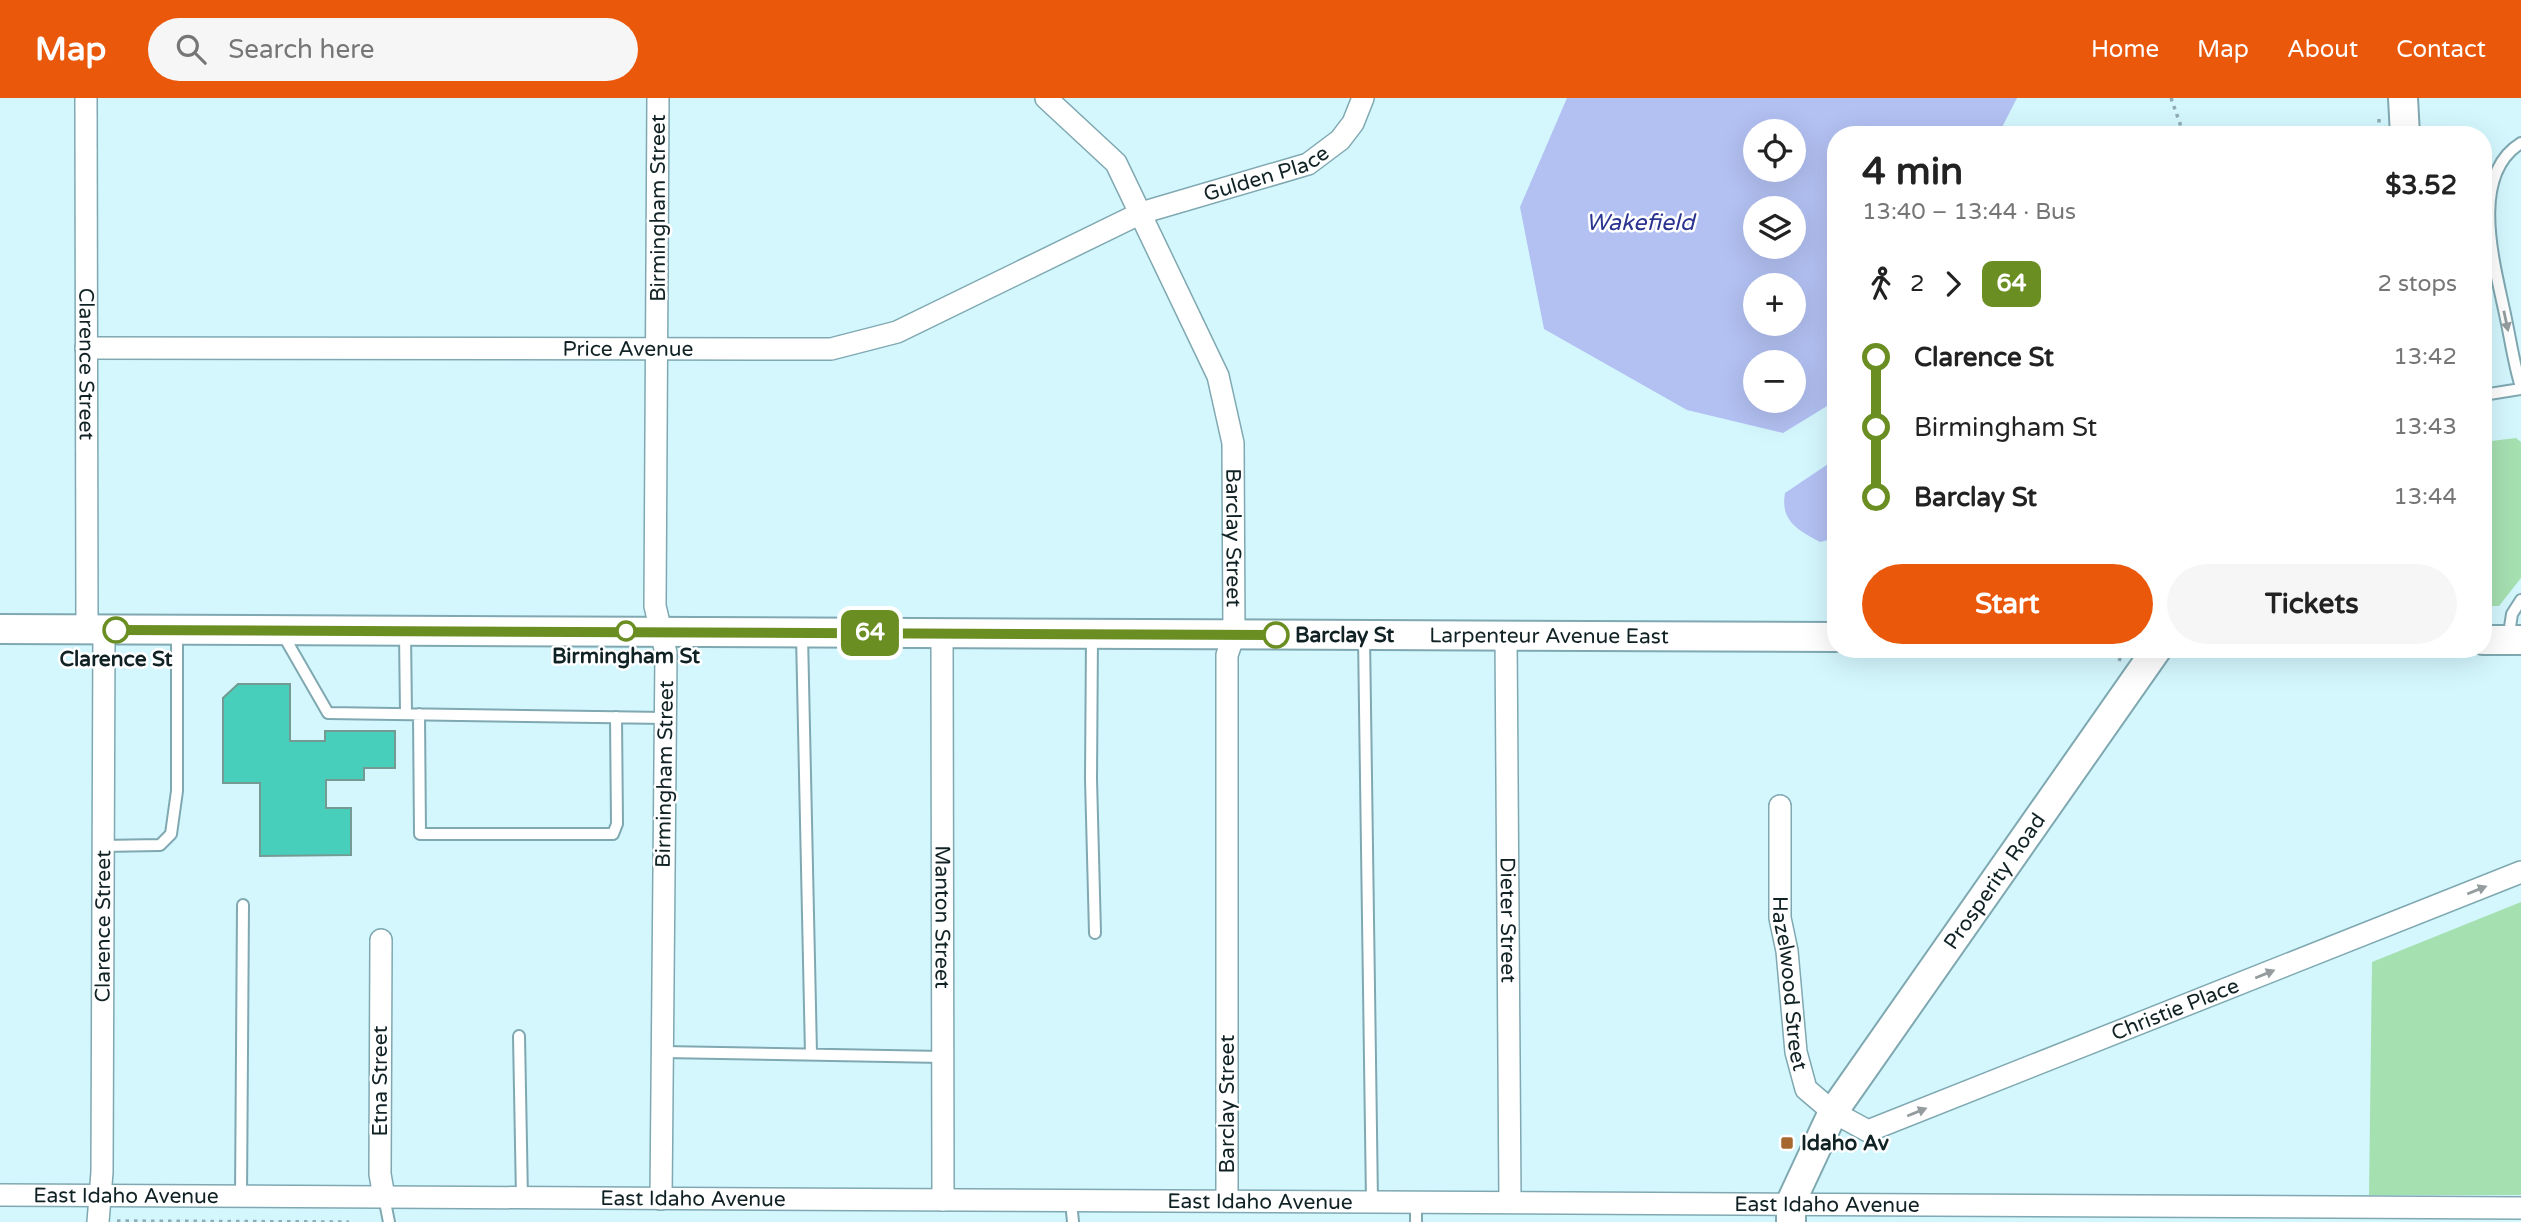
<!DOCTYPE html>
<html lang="en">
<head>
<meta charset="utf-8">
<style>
	:root { --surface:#fff; --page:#f6f6f6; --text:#222; --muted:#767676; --accent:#ea580c }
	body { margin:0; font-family:"Varela Round",sans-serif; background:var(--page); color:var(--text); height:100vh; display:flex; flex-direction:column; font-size:26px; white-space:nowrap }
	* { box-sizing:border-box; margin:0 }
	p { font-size:23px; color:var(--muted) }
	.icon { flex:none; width:38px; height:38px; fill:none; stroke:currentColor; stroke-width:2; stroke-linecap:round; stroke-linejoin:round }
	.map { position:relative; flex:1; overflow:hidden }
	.panel { position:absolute; left:1827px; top:28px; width:665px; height:532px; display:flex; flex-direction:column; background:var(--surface); border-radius:28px; box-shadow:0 7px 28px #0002 }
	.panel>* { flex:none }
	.badge { padding:0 14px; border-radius:10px; font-size:24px; line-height:46px }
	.buttons { position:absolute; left:1743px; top:21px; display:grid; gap:14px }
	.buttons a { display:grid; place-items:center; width:63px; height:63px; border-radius:50%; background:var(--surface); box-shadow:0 7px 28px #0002; font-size:35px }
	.map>.badge { position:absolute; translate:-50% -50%; box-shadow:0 0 0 4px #fff }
	.legs { display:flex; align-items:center; gap:10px; height:77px; padding:0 35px; font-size:23px }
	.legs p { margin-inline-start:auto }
	.summary { display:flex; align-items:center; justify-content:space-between; height:119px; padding:0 35px }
	h1 { font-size:38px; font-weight:800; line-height:52px }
	.cta { display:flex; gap:14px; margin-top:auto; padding:14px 35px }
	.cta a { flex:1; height:80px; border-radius:42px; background:var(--accent); color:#fff; font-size:28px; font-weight:800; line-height:80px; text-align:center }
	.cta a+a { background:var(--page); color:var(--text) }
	ul { padding:0 35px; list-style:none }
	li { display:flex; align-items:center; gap:24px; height:70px; font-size:26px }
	li i { display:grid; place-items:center; width:10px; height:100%; margin:0 9px; background:currentColor }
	li i::after { content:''; width:18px; height:18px; margin:-9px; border:5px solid; border-radius:50%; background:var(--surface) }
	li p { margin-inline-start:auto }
	li:first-child i { background:linear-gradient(#0000 50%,currentColor 0) }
	li:last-child i { background:linear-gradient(currentColor 50%,#0000 0) }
	header { display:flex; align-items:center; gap:42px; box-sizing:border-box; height:98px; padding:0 35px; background:var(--accent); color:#fff }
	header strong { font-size:33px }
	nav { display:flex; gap:38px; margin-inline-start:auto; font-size:24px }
	.search { width:490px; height:63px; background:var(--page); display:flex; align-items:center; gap:18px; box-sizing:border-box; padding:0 24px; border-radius:38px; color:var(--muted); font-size:26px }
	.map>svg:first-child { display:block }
	.green { fill:#a5e0b1 }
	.water { fill:#b2c0f2; fill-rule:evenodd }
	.building { fill:#47cfbb; stroke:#739b93; stroke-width:2 }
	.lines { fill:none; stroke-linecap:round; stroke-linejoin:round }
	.service-casing { stroke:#7fa8b1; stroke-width:14 }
	.minor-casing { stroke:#7fa8b1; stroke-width:24 }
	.tertiary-casing { stroke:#7fa8b1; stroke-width:32 }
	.path { stroke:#90adb3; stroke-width:3.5; stroke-dasharray:3.5 5; stroke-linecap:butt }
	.service { stroke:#fff; stroke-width:10 }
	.minor { stroke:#fff; stroke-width:21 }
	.tertiary { stroke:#fff; stroke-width:28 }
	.oneway { fill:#949c9d }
	.line-1-casing { stroke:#fff; stroke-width:16 }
	.line-1 { stroke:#6b8e23; stroke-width:10 }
	.stop-1-dot { fill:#fff; stroke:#6b8e23; stroke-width:3.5 }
	.poi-dot { fill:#a76830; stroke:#fff; stroke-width:2.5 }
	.labels { text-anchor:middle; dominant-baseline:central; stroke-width:5; stroke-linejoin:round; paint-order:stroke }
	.street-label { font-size:21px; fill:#112225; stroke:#fff }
	.stop-label { font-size:21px; font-weight:bold; fill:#112225; stroke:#fff }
	.poi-label { font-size:21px; font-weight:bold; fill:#112225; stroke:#fff; text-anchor:start }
	.water-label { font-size:23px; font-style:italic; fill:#2b3591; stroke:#fff }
</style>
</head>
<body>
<header>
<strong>Map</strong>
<div class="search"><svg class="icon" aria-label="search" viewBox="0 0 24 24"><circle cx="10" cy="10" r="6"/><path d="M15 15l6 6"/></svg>Search here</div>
<nav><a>Home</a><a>Map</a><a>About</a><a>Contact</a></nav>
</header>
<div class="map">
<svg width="2521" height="1124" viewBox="0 0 2521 1124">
	<rect width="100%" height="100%" fill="#d4f7fe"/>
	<path class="green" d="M2516,340L2521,344V480L2499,508H2483V344Z
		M2521,804V1097H2369L2372,864Z"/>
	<path class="water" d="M1567,0H2017L1998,37H1836V308L1832,305L1783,335L1687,312L1544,231L1520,109ZM1755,33H1794V72H1755ZM1755,110H1794V149H1755ZM1755,187H1794V226H1755ZM1755,264H1794V303H1755Z
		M1834,362L1836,440L1820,444C1798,432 1780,423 1785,395Z"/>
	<path class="building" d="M238,586H290V643H325V633H395V670H364V682H326V710H351V757L260,758V685H223V600Z"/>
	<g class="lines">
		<g class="service-casing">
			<path id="service" d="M2521,45C2467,78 2496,171 2506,221C2511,244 2514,267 2521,289
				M2483,297L2521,291
				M282,535L328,615L666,620
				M405,535L406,616
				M802,537L811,956
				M1092,537L1091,681L1095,835
				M1364,538L1372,1103
				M2508,542L2512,516L2521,502
				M419,616L420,736H613L617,726L616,619
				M101,748L160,747L171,736L177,693V534
				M519,938L522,1101
				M663,954L943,959
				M241,1099L243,807
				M384,1099L389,1124
				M1071,1103L1073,1124
				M1416,1124V1103"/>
		</g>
		<g class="minor-casing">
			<g id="minor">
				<path id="s1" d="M86,0L87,532"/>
				<path d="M658,0L655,508L666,555L661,1101"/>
				<path id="s2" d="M1046,0L1116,65L1218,278L1233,345L1234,537L1227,557V1103"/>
				<path id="s3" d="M86,250L831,251L897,234L1141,115L1308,66L1340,42L1353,25L1363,0"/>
				<path id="s4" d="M942,535L943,1102"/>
				<path id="s5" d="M1506,538L1510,1104"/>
				<path id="s6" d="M1780,708V820L1787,853L1796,954L1806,991L1833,1014L1868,1033L2521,774"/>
				<path d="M381,842L380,1076L384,1099"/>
				<path id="s7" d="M0,1097L2521,1110"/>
				<path id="s8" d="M98,1124L102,1074L104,532"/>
			</g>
		</g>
		<g class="tertiary-casing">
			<g id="tertiary">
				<path d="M2403,0L2405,37"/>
				<path id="s9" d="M0,531L1836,539"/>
				<path d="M2483,542H2521"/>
				<path id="s10" d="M1791,1124V1104L1833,1014L2157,551"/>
			</g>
		</g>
		<path class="path" d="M2171,0L2184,37
			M2379,21V37
			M2119,563L2124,551
			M117,1123L349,1124"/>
		<use href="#service" class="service"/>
		<use href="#minor" class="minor"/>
		<use href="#tertiary" class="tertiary"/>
	</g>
	<defs><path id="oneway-solid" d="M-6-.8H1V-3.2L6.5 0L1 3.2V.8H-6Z" transform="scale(1.75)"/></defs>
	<g class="oneway">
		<use href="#oneway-solid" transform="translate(2506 223) rotate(78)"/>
		<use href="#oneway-solid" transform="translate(2477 792) rotate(-22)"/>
		<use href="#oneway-solid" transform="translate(2265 876) rotate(-22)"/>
		<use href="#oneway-solid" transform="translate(1917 1014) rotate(-22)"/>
	</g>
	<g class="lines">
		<g class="line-1-casing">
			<path id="line-1" d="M116,532L1276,537"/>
		</g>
		<use href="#line-1" class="line-1"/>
	</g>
	<g class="stop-1-dot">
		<circle cx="116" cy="532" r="12"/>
		<circle cx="626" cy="533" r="9"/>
		<circle cx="1276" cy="537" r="12"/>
	</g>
	<rect class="poi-dot" x="1780" y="1038" width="14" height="14" rx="3.5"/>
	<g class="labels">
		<g class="street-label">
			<text stroke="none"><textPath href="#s3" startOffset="1216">Gulden Place</textPath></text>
			<text transform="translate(658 110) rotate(-90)">Birmingham Street</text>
			<text stroke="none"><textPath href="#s3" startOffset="542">Price Avenue</textPath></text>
			<text stroke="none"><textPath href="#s1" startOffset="266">Clarence Street</textPath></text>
			<text stroke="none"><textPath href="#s2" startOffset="495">Barclay Street</textPath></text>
			<text stroke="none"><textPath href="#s9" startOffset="1549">Larpenteur Avenue East</textPath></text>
			<text transform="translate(665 676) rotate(-89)">Birmingham Street</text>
			<text stroke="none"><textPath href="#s10" startOffset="401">Prosperity Road</textPath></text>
			<text stroke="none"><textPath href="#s4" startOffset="284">Manton Street</textPath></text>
			<text stroke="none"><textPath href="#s5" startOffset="284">Dieter Street</textPath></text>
			<text stroke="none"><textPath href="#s8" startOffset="296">Clarence Street</textPath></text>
			<text stroke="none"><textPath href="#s6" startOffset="178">Hazelwood Street</textPath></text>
			<text stroke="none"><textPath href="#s6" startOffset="691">Christie Place</textPath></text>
			<text transform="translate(380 983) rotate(-90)">Etna Street</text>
			<text transform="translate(1227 1006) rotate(-90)">Barclay Street</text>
			<text stroke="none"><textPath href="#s7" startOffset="126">East Idaho Avenue</textPath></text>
			<text stroke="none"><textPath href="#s7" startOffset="693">East Idaho Avenue</textPath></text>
			<text stroke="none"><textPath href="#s7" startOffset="1260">East Idaho Avenue</textPath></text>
			<text stroke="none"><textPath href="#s7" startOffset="1827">East Idaho Avenue</textPath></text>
		</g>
		<g class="stop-label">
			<text x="1295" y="537" text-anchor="start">Barclay St</text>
			<text x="626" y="558">Birmingham St</text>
			<text x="116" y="561">Clarence St</text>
		</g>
		<g class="poi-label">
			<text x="1801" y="1045">Idaho Av</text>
		</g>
		<g class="water-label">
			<text x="1640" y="125">Wakefield</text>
		</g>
	</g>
</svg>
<div class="buttons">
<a><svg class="icon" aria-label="locate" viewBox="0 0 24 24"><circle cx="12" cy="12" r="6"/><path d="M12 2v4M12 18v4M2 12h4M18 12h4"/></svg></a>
<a><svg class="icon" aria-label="layers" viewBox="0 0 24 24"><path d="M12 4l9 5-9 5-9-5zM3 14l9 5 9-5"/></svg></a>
<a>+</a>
<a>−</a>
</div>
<b class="badge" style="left:870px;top:535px;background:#6b8e23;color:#fff">64</b>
<section class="panel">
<div class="summary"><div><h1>4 min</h1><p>13:40 – 13:44 · Bus</p></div><b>$3.52</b></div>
<div class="legs"><svg class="icon" aria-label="walk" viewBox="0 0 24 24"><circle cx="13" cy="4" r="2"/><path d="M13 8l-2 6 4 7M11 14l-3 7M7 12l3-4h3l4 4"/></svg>2<svg class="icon" aria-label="forward" viewBox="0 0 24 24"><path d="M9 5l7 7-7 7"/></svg><b class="badge" style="background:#6b8e23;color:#fff">64</b><p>2 stops</p></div>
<ul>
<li><i style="color:#6b8e23"></i><b>Clarence St</b><p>13:42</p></li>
<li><i style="color:#6b8e23"></i><span>Birmingham St</span><p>13:43</p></li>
<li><i style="color:#6b8e23"></i><b>Barclay St</b><p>13:44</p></li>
</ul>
<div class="cta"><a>Start</a><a>Tickets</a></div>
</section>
</div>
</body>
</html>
